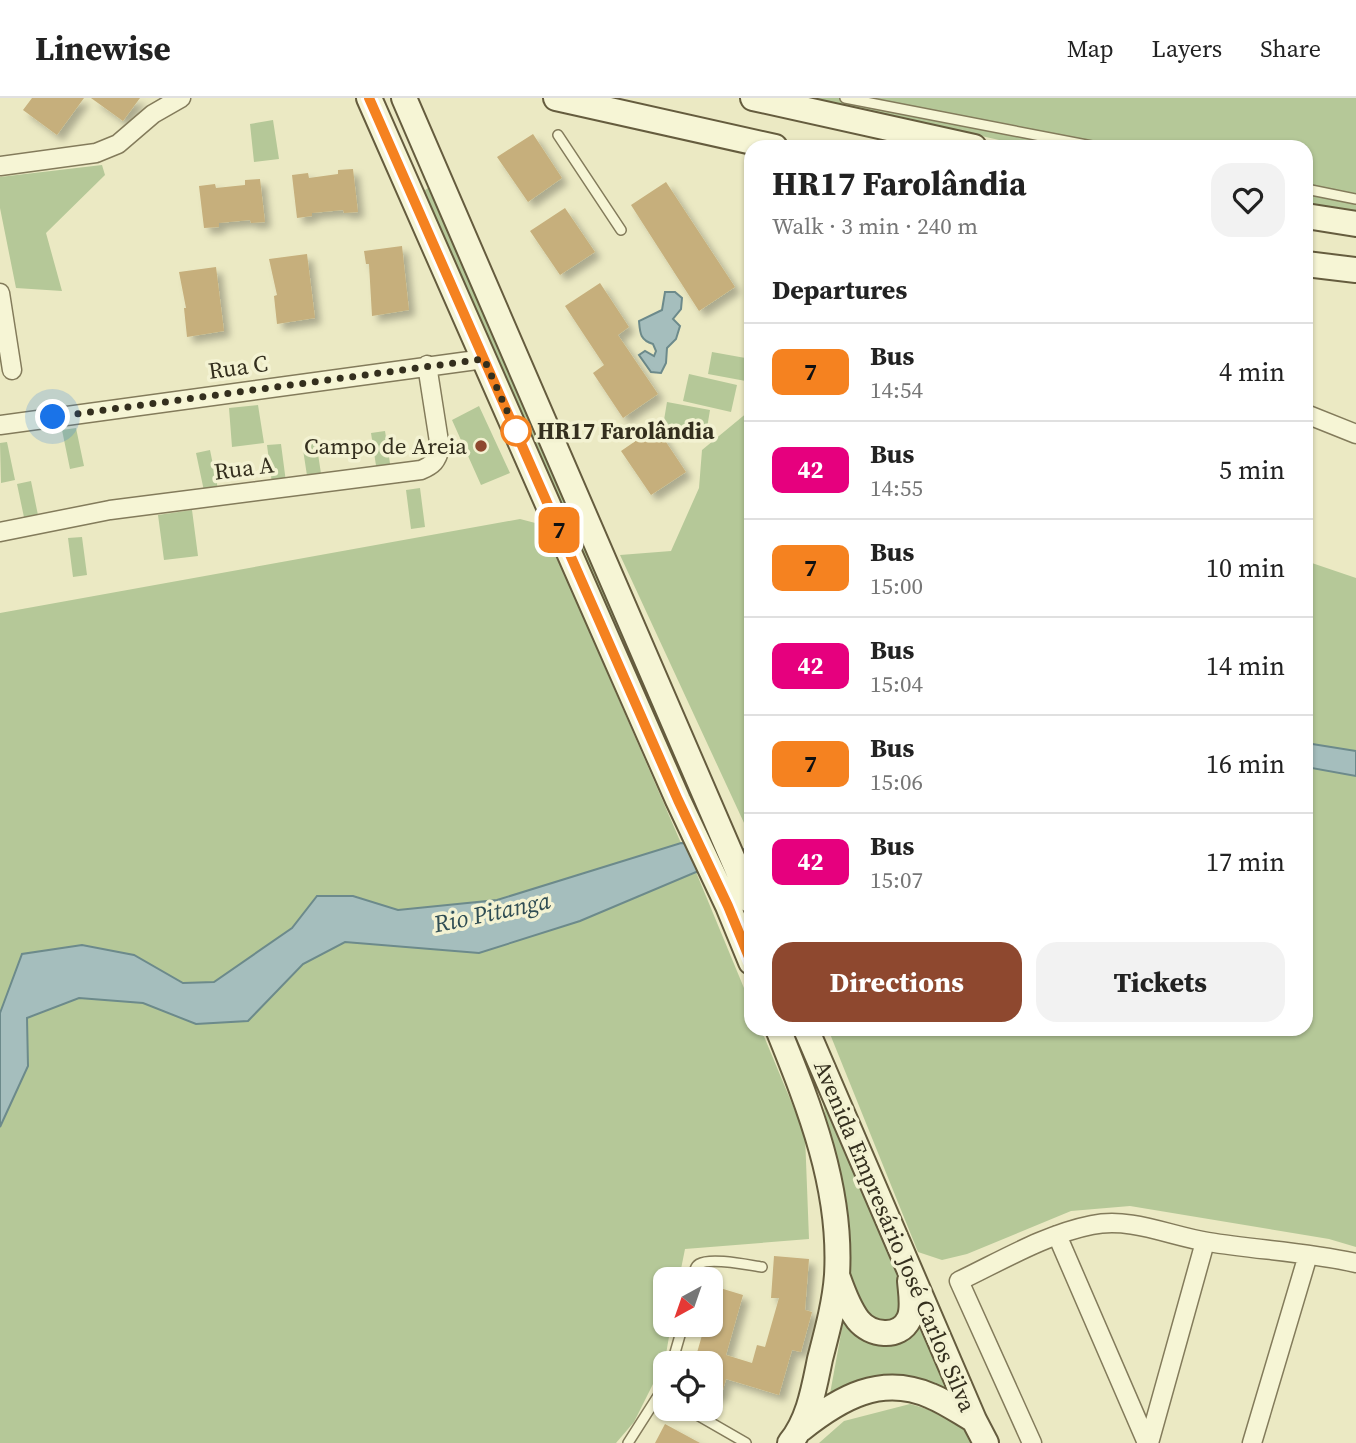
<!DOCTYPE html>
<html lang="en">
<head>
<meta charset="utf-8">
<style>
	:root { --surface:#fff; --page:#f2f2f2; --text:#222; --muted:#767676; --line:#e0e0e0; --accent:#8e482f }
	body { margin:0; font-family:"Source Serif 4",serif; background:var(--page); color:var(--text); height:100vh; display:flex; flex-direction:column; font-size:26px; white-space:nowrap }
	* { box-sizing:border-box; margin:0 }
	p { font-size:23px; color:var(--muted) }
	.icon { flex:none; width:38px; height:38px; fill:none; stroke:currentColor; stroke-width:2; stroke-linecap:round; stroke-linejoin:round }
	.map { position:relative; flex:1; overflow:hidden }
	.sheet { position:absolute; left:744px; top:42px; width:569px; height:896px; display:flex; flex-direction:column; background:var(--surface); border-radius:21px; box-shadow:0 2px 5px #0004 }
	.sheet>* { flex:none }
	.badge { padding:0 14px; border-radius:10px; font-size:24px; line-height:46px }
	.needle { width:46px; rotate:220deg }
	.fabs { position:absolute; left:653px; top:1169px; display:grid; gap:14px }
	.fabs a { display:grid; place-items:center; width:70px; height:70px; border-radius:14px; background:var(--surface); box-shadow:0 2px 5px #0004; font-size:35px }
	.you { position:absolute; width:35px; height:35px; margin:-18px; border:5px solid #fff; border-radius:50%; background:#1a73e8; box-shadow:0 0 0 10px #1a73e833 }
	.map>.badge { position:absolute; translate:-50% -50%; box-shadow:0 0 0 4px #fff }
	h2 { padding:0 28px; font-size:26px; line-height:63px }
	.round { display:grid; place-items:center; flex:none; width:74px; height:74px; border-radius:21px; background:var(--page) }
	.headline { display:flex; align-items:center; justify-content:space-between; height:119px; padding:0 28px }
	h1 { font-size:33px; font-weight:700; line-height:52px }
	.cta { display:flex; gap:14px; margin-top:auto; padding:14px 28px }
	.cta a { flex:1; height:80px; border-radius:21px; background:var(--accent); color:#fff; font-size:28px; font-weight:700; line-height:80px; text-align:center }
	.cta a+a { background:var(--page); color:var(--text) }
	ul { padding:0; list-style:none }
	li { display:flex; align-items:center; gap:21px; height:98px; padding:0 28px; border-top:2px solid var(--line) }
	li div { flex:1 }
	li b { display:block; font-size:26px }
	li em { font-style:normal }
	li .badge { min-width:77px; font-weight:700; text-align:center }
	header { display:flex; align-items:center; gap:42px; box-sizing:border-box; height:98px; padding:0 35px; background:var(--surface); border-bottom:2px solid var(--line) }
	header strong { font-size:33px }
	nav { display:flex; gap:38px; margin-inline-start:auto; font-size:24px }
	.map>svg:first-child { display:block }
	.green { fill:#b5c898 }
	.water { fill:#a5bebd; stroke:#6c8a8b; stroke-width:2 }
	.building { fill:#c6af7b; filter:url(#shadow) }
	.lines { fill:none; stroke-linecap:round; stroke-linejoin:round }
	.service-casing { stroke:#837b5b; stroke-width:12 }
	.minor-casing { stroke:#837b5b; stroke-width:21 }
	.secondary-casing { stroke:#655c3e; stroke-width:28 }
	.service { stroke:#f6f5d5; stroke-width:9 }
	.minor { stroke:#f6f5d5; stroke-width:18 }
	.secondary { stroke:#f6f5d5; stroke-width:24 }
	.line-casing { stroke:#fff; stroke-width:16 }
	.line { stroke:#f58220; stroke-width:10 }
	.walk { stroke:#342f1e; stroke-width:7; stroke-dasharray:0 12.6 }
	.stop-dot { fill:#fff; stroke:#f58220; stroke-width:3.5 }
	.poi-dot { fill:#8e482f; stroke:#f3f2d2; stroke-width:2.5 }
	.labels { text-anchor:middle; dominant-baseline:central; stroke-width:7; stroke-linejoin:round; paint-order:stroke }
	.street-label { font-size:23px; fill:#342f1e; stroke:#f3f2d2 }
	.stop-label { font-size:23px; font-weight:bold; fill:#342f1e; stroke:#f3f2d2; text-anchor:start }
	.poi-label { font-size:23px; fill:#342f1e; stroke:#f3f2d2; text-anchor:end }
	.water-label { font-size:24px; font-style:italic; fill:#2e4c53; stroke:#f3f2d2 }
</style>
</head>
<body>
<header>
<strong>Linewise</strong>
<nav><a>Map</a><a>Layers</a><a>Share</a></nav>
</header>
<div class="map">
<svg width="1356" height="1345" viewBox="0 0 1356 1345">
	<defs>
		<filter id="shadow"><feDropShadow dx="6" dy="6" stdDeviation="3.5" flood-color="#0004"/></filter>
	</defs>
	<rect width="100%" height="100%" fill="#ebe9c3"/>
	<path class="green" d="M813,0H1356V113L1306,106V49H1030Z
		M273,22L279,61L254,64L250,26Z
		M102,67L105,77L46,135L62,193L16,190L0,110V79Z
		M428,90L435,98L739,793L751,822V836L420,96Z
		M712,254L751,261V284L708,276Z
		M689,276L737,287L731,314L683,303Z
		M667,304L710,312L706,336L663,328Z
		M258,307L264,345L232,349L229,310Z
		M479,308L510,375L481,387L452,322Z
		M748,314L751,319V740L620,457L671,453L699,390L702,352Z
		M76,330L84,368L70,371L62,332Z
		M385,333L391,372L377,374L371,335Z
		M316,343L322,382L308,384L302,345Z
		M7,344L15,382L1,385L0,345Z
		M281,346L286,384L272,386L267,347Z
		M210,352L218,391L204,393L196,355Z
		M31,383L39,422L25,424L17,386Z
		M420,390L425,429L411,431L406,392Z
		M192,412L198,458L164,462L158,417Z
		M520,421L543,427L681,745L497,802L398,812L353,798H317L293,830L214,884L183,885L134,857L0,915V515Z
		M82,439L87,477L73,479L68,440Z
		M1306,463L1356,480V653L1306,645Z
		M1306,669L1356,678V1149L1329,1141L1130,1108L1071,1113L967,1156L942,1162L918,1154L828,931H1306Z
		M696,774L751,907V931H761L805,1037L809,1141L685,1151L679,1181H665V1227H671L665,1262L634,1324L616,1345H0V1029L28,968L27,920L79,900L143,905L196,926L248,923L303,866L345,844L479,855Z
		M791,931H796L958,1304L906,1287L827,1312L849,1192L839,1083L823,1005Z
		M910,1306C932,1312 965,1325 976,1345H819L844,1323Z"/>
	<path class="water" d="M665,194H675L682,200L681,211L673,221L680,228L676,241L667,250L666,265L661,275L651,274L639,257L645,253L654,258L656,253L653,246C640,242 640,235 639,223L662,212Z
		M1306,645L1356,653V678L1306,669Z
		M681,745L751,752V778L696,774L580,823L479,855L345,844L303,866L248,923L196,926L143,905L79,900L27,920L28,968L0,1029V915L22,856L82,847L134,857L183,885L214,884L292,830L317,798H353L398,812L497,802Z"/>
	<path class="building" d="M32,0H84L57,37L23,12Z
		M91,0H140L123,23Z
		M533,36L562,80L528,104L497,59Z
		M353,71L358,114L344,115L343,112L312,115V118L297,120L292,77L308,75L309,80L338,76V72Z
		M260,81L265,124L251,125L250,122L219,125V129L204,130L199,88L215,86L216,90L245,87V82Z
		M666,84L735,189L699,213L631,107Z
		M565,110L595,154L560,177L530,133Z
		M402,148L409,212L372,218L369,166H366L364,153Z
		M307,156L315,220L277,226L274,198L277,197L269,161Z
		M216,169L224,233L187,239L184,210H186L179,174Z
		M600,185L629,229L618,237L658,296L623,320L593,275L604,267L565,208Z
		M656,329L686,374L651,397L621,353Z
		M774,1158L809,1161L805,1212L812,1214L801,1254L792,1252L779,1297L726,1281L721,1299L710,1296V1265H694L705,1227H710V1187L743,1197L726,1257L752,1265L757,1247L765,1249L779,1200H771Z
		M665,1326L700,1345H655Z"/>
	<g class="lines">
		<g class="service-casing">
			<path id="service" d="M845,0L1097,49
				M558,37L621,132
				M1306,91L1356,101
				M693,1181C694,1176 694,1169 699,1166C711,1159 748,1167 762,1169
				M672,1265L683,1227
				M687,1311L746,1345
				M628,1345L665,1287"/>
		</g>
		<g class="minor-casing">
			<path id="minor" d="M0,68L96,55L118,46L153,16L181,0
				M0,195L12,272
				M1306,316L1356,336
				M0,327L484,261
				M0,434L110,412L421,372C433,367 437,363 440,350L427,267
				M1057,1137L1147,1345
				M1032,1345L959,1183C1001,1163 1046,1136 1092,1127C1131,1119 1170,1138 1208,1144C1257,1152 1308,1154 1356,1165
				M1149,1345L1205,1144
				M1252,1345L1308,1157"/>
		</g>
		<g class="secondary-casing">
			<path id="secondary" d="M369,0L678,702L728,808L751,864
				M404,0L751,803
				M556,0L775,49
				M753,0L974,49
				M1306,118L1356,126
				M1306,166L1356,172
				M778,931C810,1010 842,1090 837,1177C835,1205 827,1234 820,1261C814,1290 809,1322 790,1345
				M806,931L974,1322L986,1345
				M837,1177C842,1191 848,1209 858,1222C870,1237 899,1242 909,1221C914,1211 911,1195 910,1183
				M801,1331C840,1300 881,1276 931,1298C946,1304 960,1314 974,1322"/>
		</g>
		<use href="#service" class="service"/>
		<use href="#minor" class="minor"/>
		<use href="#secondary" class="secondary"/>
	</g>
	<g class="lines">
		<g class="line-casing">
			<path id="line" d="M369,0L678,702L728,808L751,864"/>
		</g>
		<use href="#line" class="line"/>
		<path class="walk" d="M53,319L484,261L516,333"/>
	</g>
	<circle class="stop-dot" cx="516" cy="333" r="14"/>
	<circle class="poi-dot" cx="481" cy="348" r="7"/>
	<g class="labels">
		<g class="street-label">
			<text transform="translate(238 269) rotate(-8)">Rua C</text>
			<text transform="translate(244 370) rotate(-7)">Rua A</text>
			<text transform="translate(895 1138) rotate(67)">Avenida Empresário José Carlos Silva</text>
		</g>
		<g class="stop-label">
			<text x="537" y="333">HR17 Farolândia</text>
		</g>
		<g class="poi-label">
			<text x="467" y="348">Campo de Areia</text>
		</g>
		<g class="water-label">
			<text transform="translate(492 814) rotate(-12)">Rio Pitanga</text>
		</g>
	</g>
</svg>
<div class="fabs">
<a><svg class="needle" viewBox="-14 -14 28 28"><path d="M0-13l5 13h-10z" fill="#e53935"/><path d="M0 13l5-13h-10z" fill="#767676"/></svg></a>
<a><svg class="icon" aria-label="locate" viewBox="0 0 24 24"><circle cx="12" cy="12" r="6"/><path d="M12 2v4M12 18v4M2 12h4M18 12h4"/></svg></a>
</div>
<div class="you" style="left:53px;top:319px"></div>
<b class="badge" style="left:559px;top:432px;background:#f58220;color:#111">7</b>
<section class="sheet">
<div class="headline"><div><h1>HR17 Farolândia</h1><p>Walk · 3 min · 240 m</p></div><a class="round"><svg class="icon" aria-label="heart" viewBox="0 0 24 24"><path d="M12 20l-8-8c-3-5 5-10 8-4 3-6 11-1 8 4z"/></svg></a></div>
<h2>Departures</h2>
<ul>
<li><span class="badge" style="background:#f58220;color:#111">7</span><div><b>Bus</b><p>14:54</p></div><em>4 min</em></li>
<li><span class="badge" style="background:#e6007e;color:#fff">42</span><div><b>Bus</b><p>14:55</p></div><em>5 min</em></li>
<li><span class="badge" style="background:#f58220;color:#111">7</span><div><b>Bus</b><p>15:00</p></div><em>10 min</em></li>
<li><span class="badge" style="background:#e6007e;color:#fff">42</span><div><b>Bus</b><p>15:04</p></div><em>14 min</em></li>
<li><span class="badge" style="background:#f58220;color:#111">7</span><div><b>Bus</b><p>15:06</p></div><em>16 min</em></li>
<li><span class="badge" style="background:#e6007e;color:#fff">42</span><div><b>Bus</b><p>15:07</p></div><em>17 min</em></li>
</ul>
<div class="cta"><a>Directions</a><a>Tickets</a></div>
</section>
</div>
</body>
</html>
